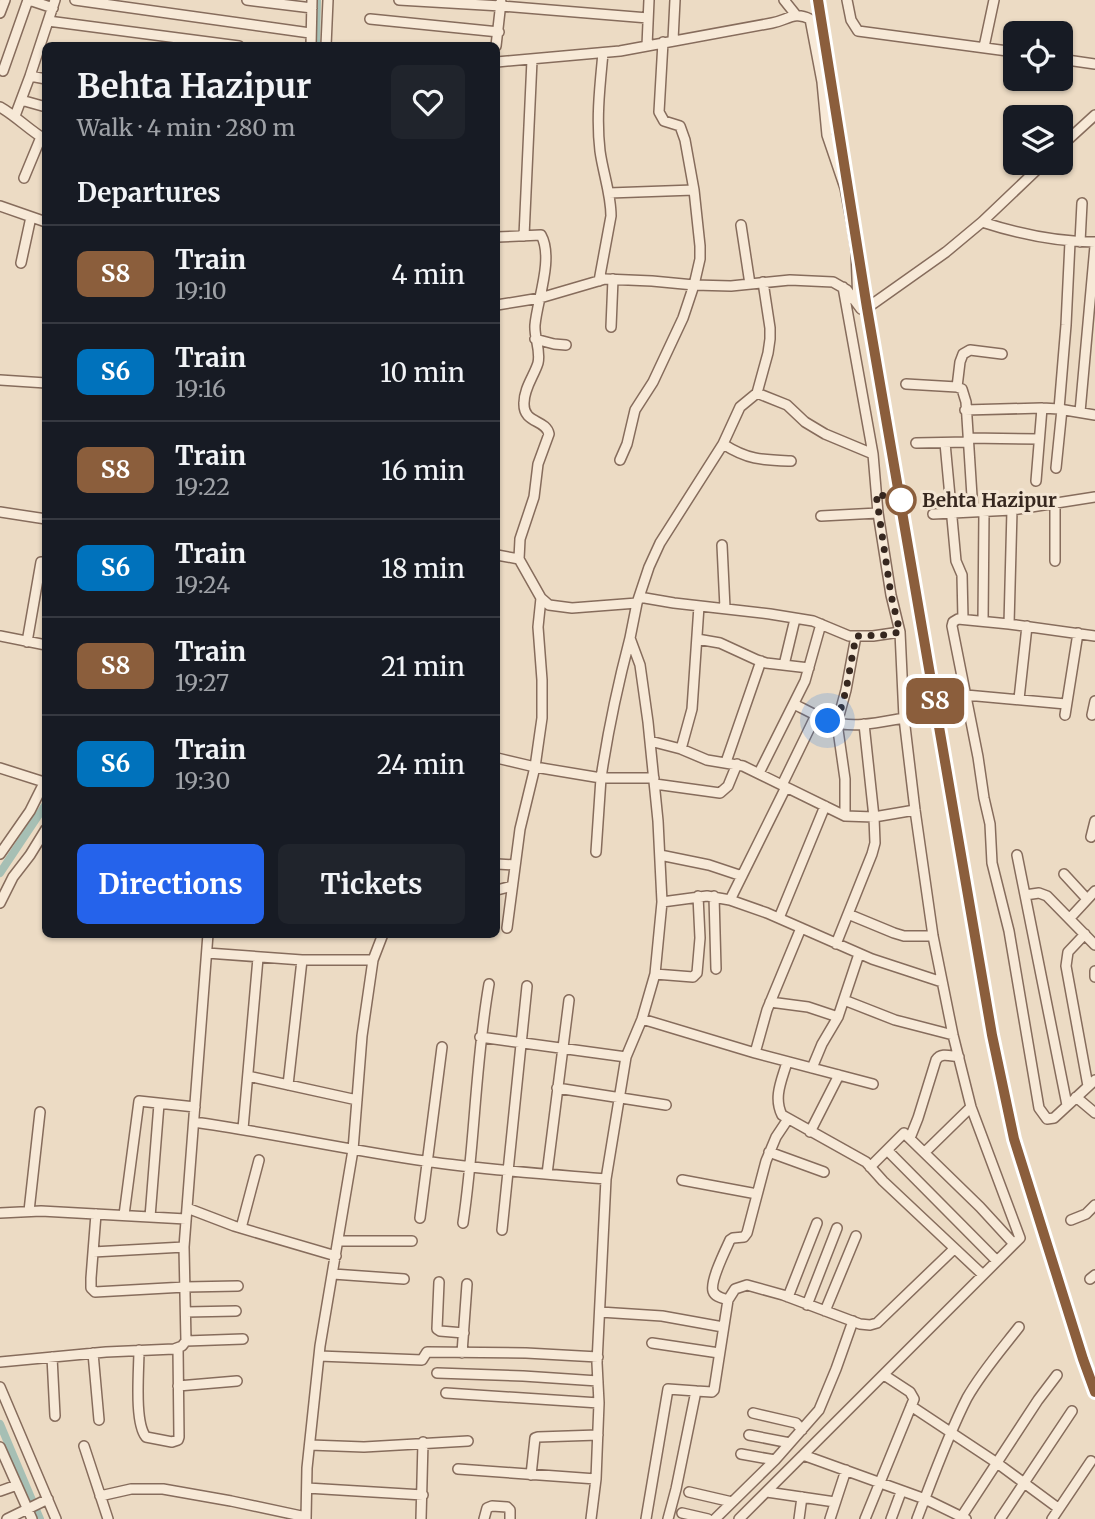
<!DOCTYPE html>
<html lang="en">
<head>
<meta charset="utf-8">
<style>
	:root { --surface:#171b24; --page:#20242c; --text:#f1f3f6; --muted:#9ea1a6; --line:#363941; --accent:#2563eb }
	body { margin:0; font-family:Merriweather,serif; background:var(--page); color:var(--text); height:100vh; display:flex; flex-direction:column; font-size:26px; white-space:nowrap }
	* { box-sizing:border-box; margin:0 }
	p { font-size:23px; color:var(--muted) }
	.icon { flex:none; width:38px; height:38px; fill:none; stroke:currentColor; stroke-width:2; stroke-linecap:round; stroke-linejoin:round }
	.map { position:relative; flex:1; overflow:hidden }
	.details { position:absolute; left:42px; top:42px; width:458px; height:896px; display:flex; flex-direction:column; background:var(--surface); border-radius:10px; box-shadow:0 2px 5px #0004 }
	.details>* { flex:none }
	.badge { padding:0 14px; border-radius:10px; font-size:24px; line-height:46px }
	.buttons { position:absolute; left:1003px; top:21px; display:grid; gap:14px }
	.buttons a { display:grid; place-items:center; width:70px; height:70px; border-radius:10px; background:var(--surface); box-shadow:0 2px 5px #0004; font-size:35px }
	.you { position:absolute; width:35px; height:35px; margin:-18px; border:5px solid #fff; border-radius:50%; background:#1a73e8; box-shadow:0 0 0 10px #1a73e833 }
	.map>.badge { position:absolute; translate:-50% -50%; box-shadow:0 0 0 4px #fff }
	h2 { padding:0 35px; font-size:26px; line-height:63px }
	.round { display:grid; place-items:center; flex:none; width:74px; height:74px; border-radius:10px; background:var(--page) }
	.summary { display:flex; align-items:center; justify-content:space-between; height:119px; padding:0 35px }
	h1 { font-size:33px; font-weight:700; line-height:52px }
	.cta { display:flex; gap:14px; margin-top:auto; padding:14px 35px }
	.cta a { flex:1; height:80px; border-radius:10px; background:var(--accent); color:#fff; font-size:28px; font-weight:700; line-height:80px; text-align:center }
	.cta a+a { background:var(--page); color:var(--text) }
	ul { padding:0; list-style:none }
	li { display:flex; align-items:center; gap:21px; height:98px; padding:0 35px; border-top:2px solid var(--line) }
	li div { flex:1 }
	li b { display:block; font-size:26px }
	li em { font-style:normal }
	li .badge { min-width:77px; font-weight:700; text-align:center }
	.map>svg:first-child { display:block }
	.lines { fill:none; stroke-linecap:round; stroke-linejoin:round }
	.canal { stroke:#a6bfb4; stroke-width:8 }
	.minor-casing { stroke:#866c5c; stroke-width:12 }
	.minor { stroke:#f7e9d7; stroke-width:9 }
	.rail { stroke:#36271f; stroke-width:2.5; stroke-dasharray:12 12; stroke-linecap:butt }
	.line-casing { stroke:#fff; stroke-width:16 }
	.line { stroke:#8b5e3c; stroke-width:10 }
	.walk { stroke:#36271f; stroke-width:7; stroke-dasharray:0 12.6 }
	.stop-dot { fill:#fff; stroke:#8b5e3c; stroke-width:3.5 }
	.labels { text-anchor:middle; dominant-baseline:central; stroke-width:6; stroke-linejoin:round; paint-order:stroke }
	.stop-label { font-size:19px; font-weight:bold; fill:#36271f; stroke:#f4e6d4; text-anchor:start }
</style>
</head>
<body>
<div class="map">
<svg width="1095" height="1519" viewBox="0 0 1095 1519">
	<rect width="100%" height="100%" fill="#ecdbc4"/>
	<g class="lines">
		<path class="canal" d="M316,46L317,0
			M0,873L46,804
			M0,1424L40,1519"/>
		<g class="minor-casing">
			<path id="minor" d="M29,0L53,8
				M75,0L310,33
				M247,0L312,8
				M399,0L501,6L648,18
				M784,0L796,15
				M847,0L851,20L858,31L1015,52
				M0,13L5,0
				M370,19L499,32
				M48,21L239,46
				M673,40L675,0
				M311,46L312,0
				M326,46L328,0
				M496,46L501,2
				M647,46L649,0
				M984,47L994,0
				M1060,59L1095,64
				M497,62L620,51L772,23C788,20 794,11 810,19L822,82L827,135L845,188L853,230L856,251L858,304
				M3,71L28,0
				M30,76L46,79
				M21,100L46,107
				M0,107C16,116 29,130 46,140
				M15,116L30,76L55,0
				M1060,147L1095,115
				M24,178L41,137
				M609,193L694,190
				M0,206L46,222
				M982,222C1019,234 1056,242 1095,242
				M741,225L750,284
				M524,236L532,60
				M497,237L541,235C554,258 537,301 535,325C534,338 541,350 538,363C534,376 524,388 524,403C523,424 546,419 549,434L538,464L534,497L520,539L519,559L541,598L549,605L572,608L637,603
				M1080,242L1082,203
				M21,263L31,217
				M599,281L611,216C611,194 603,173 600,151C596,118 600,85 603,53
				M497,305L540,298L605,279L652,281L694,285L731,286L790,280L833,282L847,290L861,309L867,308L946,252L982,222L1044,163
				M611,327L613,279
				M535,339L554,344L566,345
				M0,380L46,383
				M906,384L957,387L962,389L966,402L973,512
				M957,387L960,362L963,354L970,350L1002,354
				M757,393L787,405L805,422L825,434L873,454
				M1059,409L1066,325L1070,242
				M965,410L1042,408L1059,409L1095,415
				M1080,412L1095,246
				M968,438L1039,439
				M916,443L968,442
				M945,443L956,561L962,575L963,619
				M723,444C748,460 762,460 791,461
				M620,460L627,444L635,410L653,382L683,318L694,285L700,259V246L694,190L685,140L680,126L664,121L659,112L663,42
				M1056,468L1062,409
				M1036,481L1042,408
				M1055,503V561
				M0,512L46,519
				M933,514L1012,510L1095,497
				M821,516L878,513
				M722,545L725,608
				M497,555L519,559
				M639,597L674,603L770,614L813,621L849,636H873L900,632
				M983,621L984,512
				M1009,624L1012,510
				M0,636L46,645
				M1095,636L1009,624L958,619L953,622L952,626L978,757L984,798L990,824L992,863L1009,931L1039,1108L1047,1119L1054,1118L1095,1080
				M697,639L720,643L757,660L766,663L809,668
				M27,642L41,562
				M784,665L795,619
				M966,695L1066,704
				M1019,699L1027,626
				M794,704C806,710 818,717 830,721C853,729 881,722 904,718
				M1065,715L1078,633
				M1092,715L1095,701
				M650,741L681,749L707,760L743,766L845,816L874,817L915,810
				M681,749L692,709L699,606
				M497,758L535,767L601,778C608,730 618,684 630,638
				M726,762L761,661
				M0,768L44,782
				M759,773L805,681L821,624
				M655,784L720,793L728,786L737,764
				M782,785L816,715
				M845,816V779L837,723L846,690L856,636
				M1091,837L1095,821
				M596,852L601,778H654
				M0,854L30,811L46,779
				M660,855L709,865L742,876
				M1017,855L1067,1105
				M497,864L515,865
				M1064,874L1087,899
				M497,890L512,886
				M1025,895L1039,893L1047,896L1095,945
				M714,896L716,969
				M730,900L786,787
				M662,902L707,896L730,900L767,913L872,959L942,982
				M0,903L13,877L30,855L46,829
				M848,914L894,933L904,936H933
				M779,918L825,806
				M1070,918L1095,891
				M507,928L520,829L535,767L542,718V680L538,627L541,598
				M1085,934L1068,952L1066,966L1088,1086
				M836,944L872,854L875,843L874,817L864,724
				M207,953L302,960H373
				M1095,971V977
				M655,974L693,977L697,973L700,938L698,896
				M844,1000L895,1020L953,1035
				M770,1002L808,1007L838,1017
				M642,1019L755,1053L873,1084
				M480,1037L626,1057
				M755,1053L767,1010L801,928
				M787,1062C782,1080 773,1097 782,1115L866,1162L883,1181L983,1275
				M812,1068L822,1044L838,1017L859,954
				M248,1076L357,1100
				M288,1085L302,960
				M557,1088L666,1105
				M1076,1097L1095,1113
				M194,1122C272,1133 348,1150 425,1161C485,1170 546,1174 606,1179
				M243,1129L258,958
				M810,1132L839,1075
				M910,1138L918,1118L936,1060C941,1052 950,1056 959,1057
				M887,1150L997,1261
				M769,1152L824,1172
				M925,1152L971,1107
				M870,1167L904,1133L980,1207L1014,1244
				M547,1174L569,1000
				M682,1180L757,1194
				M187,1208L234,1226L336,1256
				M29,1211L40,1112
				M0,1213L41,1211L186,1219
				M96,1214L91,1278V1288L95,1292L185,1287L238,1286
				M124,1215L139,1101L195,1107
				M150,1217L159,1104
				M420,1218L442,1047
				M1071,1220L1086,1214L1095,1205
				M463,1223C475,1144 475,1063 489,984
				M241,1228L259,1160
				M502,1230L527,986
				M339,1241H412
				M93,1252L184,1247
				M333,1274L404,1279
				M1090,1279L1095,1275
				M439,1282L437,1329L440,1331L464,1333
				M788,1297L817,1223
				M728,1300C722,1298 715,1297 713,1291C710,1281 725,1251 730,1240L733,1238L744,1237L747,1233L766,1161L776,1137L788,1119
				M807,1305L837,1228
				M825,1311L856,1236
				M186,1312L236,1311
				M600,1312L662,1316L723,1327
				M186,1341L243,1339
				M652,1343L719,1353
				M139,1350C139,1371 134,1422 146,1437L172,1442L178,1440L179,1437L178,1348
				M93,1353L99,1420
				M462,1353L467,1284
				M319,1356L422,1360L427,1352L526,1353L598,1357
				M52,1357L55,1416
				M0,1362L106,1352L174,1349L182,1346L186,1341L184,1247L208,934
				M437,1373L523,1376L598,1381
				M178,1386L237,1381
				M0,1387L56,1519
				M446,1393L599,1403
				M911,1406L997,1463L1058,1508
				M753,1413L796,1423L802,1430
				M749,1435L790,1443
				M310,1445L364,1447L468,1441
				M84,1446L108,1519
				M0,1447L32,1519
				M741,1454L775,1460
				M803,1455L925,1499L966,1519
				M458,1469L596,1479
				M531,1475L535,1438L538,1437L598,1435
				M307,1488L423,1495
				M0,1491L17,1485
				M689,1492L732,1502
				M767,1492L835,1502
				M100,1496L131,1489H163L231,1501L306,1517
				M682,1513L708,1519
				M7,1519L48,1499
				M306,1519L307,1468L320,1346L353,1150L362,1036L373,960L383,934
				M421,1519L423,1442
				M484,1519L487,1508L492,1506L507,1507L510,1510V1519
				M591,1519L596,1479L599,1403L597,1363L606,1179L626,1057L642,1019L655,974L662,902L658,821L648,722L640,665L630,638L637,603L649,567L660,543L723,444L740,407L757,393L768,353L770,339V328L763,282
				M646,1519L668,1389L696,1391
				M668,1519L676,1489L696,1391L712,1392L714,1390L728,1300L735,1289L747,1285L783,1295L860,1324L870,1325L877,1323L954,1249
				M715,1519L775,1460L819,1410L836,1369L853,1321
				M739,1519L1020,1238L971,1107L953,1035L933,936L915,810L904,718L900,632L891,595L878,513L873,454L843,287
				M799,1519L802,1497
				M830,1519L846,1470
				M865,1519L914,1399L910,1392L884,1375
				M891,1519L901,1492
				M917,1519C932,1480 948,1435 967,1398C981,1373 1001,1350 1019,1327
				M960,1519L1038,1400L1057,1375
				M1000,1519L1072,1411
				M1052,1519L1091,1461"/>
		</g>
		<use href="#minor" class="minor"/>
		<path class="rail" d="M818,0L867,308L992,1035L1014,1139L1083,1359L1095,1392"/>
	</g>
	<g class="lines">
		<g class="line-casing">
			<path id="line" d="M818,0L867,308L992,1035L1014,1139L1083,1359L1095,1392"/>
		</g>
		<use href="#line" class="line"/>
		<path class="walk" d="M828,721L837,723L846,690L856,636L885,635L900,632L891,595L876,494L901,500"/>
	</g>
	<circle class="stop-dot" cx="901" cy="500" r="14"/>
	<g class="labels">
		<g class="stop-label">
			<text x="922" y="500">Behta Hazipur</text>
		</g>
	</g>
</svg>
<div class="buttons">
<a><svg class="icon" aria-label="locate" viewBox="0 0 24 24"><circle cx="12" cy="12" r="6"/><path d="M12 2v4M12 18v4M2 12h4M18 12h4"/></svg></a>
<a><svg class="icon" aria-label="layers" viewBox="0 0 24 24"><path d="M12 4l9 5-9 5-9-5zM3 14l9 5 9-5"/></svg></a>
</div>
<div class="you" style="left:828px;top:721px"></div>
<b class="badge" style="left:935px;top:701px;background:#8b5e3c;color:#fff">S8</b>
<section class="details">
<div class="summary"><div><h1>Behta Hazipur</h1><p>Walk · 4 min · 280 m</p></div><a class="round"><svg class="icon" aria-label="heart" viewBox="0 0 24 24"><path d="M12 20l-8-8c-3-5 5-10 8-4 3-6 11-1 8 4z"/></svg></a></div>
<h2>Departures</h2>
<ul>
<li><span class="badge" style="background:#8b5e3c;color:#fff">S8</span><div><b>Train</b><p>19:10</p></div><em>4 min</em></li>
<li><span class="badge" style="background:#0072bc;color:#fff">S6</span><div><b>Train</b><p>19:16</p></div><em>10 min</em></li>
<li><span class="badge" style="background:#8b5e3c;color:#fff">S8</span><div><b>Train</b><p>19:22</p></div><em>16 min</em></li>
<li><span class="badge" style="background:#0072bc;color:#fff">S6</span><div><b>Train</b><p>19:24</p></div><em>18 min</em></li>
<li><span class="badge" style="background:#8b5e3c;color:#fff">S8</span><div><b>Train</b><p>19:27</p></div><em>21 min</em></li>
<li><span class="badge" style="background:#0072bc;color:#fff">S6</span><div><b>Train</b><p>19:30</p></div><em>24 min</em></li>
</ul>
<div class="cta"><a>Directions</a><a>Tickets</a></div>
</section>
</div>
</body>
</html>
